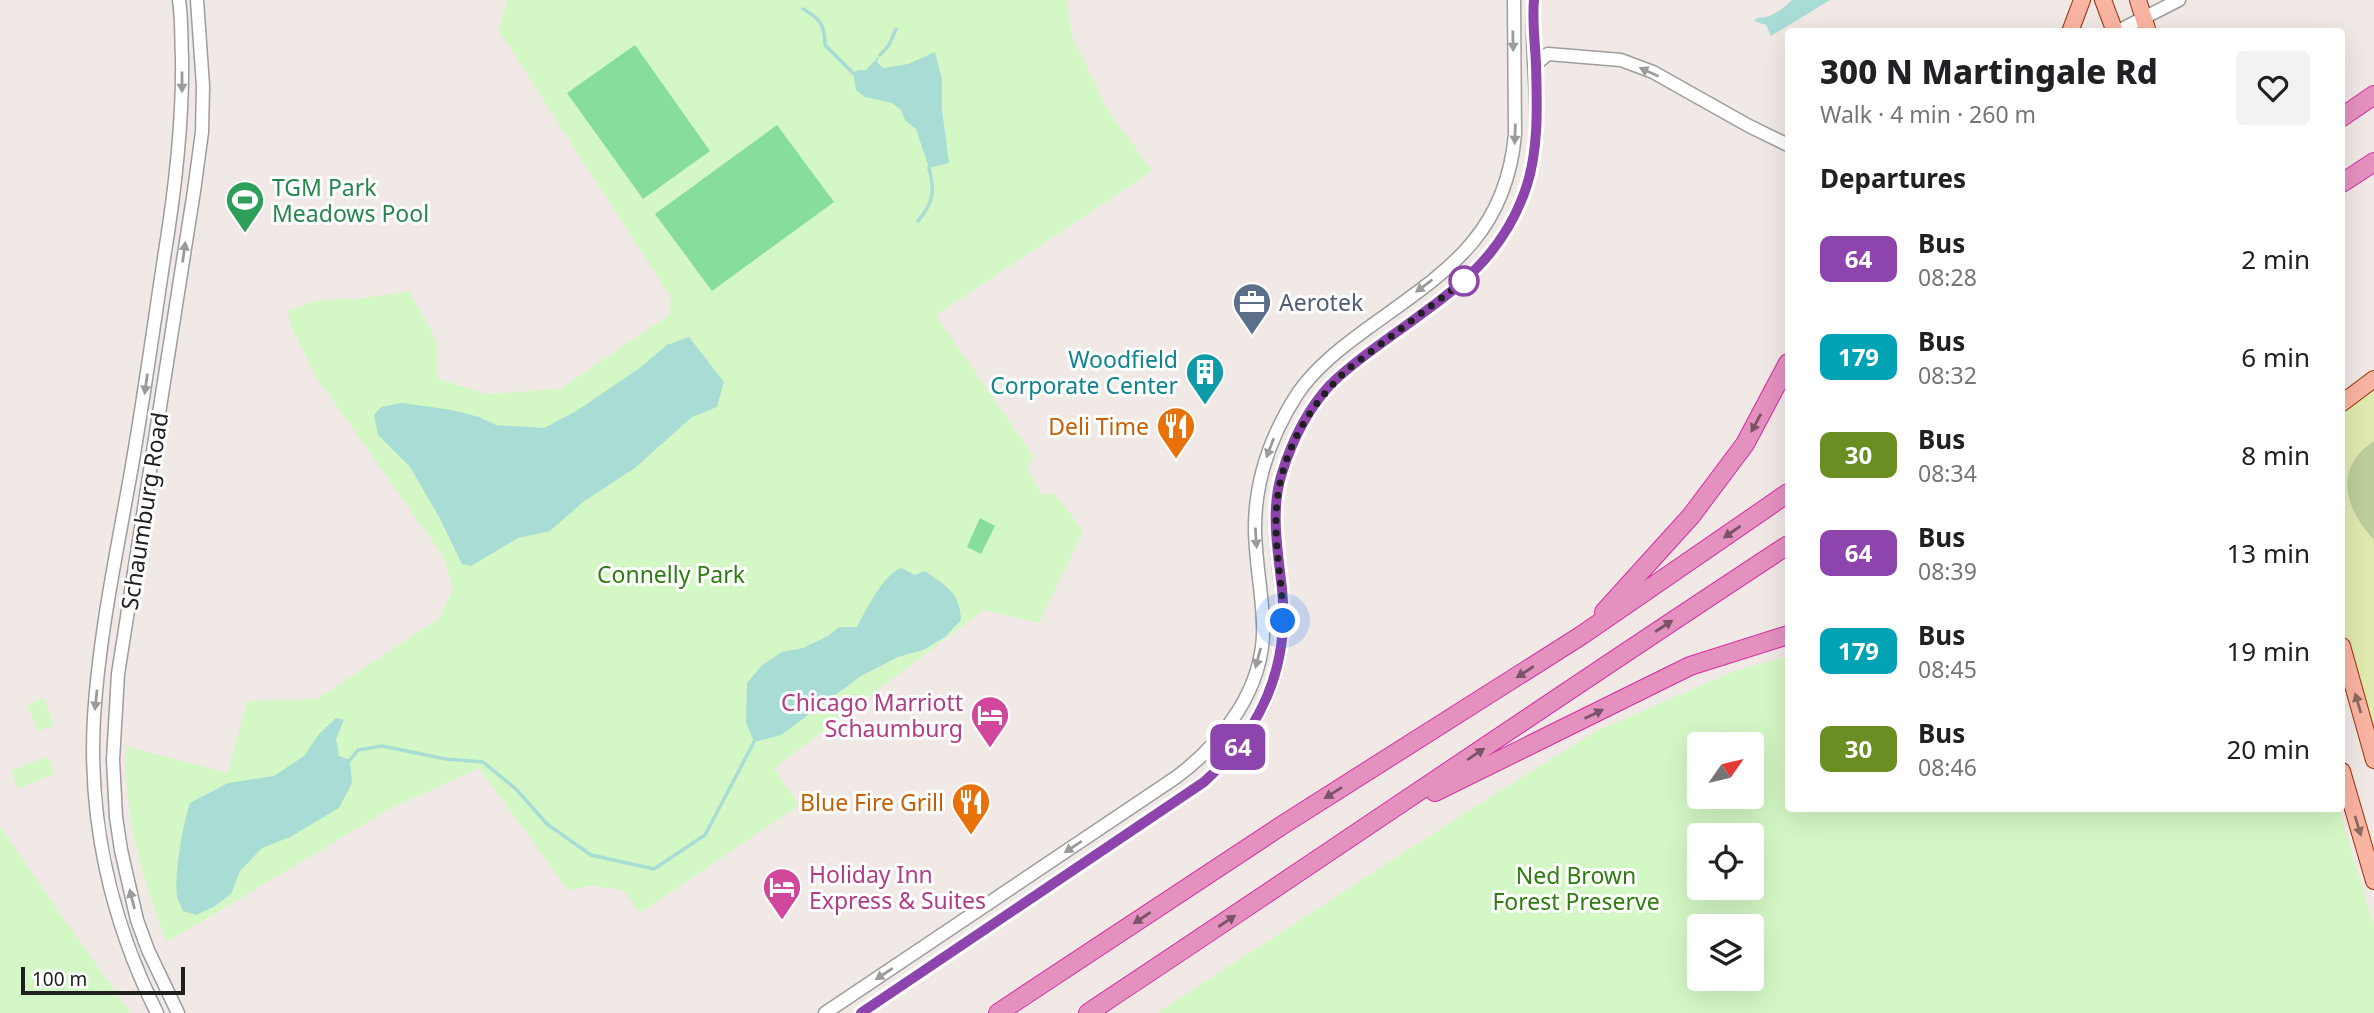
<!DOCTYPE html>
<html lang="en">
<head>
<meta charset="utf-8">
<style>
	:root { --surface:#fff; --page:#f2f2f2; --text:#202124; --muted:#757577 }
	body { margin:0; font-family:"Noto Sans",sans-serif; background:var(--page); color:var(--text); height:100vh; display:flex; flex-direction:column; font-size:26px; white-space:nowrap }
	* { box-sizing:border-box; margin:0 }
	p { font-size:23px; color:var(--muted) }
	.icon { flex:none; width:38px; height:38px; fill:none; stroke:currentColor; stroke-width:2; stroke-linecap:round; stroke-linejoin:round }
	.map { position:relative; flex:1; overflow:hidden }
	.panel { position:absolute; left:1785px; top:28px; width:560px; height:784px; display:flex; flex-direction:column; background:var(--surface); border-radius:7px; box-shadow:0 7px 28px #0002 }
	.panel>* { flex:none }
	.badge { padding:0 14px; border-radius:10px; font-size:24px; line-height:46px }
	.needle { width:46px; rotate:56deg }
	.tools { position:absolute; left:1687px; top:732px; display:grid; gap:14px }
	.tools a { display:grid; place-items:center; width:77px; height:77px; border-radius:7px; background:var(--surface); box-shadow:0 7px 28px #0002; font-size:35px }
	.scale { position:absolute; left:21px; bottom:18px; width:164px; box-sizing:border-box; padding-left:7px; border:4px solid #202020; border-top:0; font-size:19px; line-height:24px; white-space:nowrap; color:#202020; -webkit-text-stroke:5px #fff; paint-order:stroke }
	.you { position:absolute; width:35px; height:35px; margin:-18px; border:5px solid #fff; border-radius:50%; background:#1a73e8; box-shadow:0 0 0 10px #1a73e833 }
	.map>.badge { position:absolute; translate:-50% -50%; box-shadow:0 0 0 4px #fff }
	h2 { padding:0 35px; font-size:26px; line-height:63px }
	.round { display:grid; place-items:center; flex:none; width:74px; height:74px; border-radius:7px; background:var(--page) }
	.head { display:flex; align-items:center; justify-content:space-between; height:119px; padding:0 35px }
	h1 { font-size:33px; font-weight:800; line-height:52px }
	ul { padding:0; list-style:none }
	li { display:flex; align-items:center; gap:21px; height:98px; padding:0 35px }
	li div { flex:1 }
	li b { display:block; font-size:26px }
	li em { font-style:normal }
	li .badge { min-width:77px; font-weight:700; text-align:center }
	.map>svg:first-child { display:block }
	.grass { fill:#e0e9ae }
	.forest { fill:#bdce9c }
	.park { fill:#d4f8c5; fill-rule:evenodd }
	.pitch { fill:#87dd9c }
	.water { fill:#a8dcd5 }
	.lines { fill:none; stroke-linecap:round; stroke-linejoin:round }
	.stream { stroke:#a8dcd5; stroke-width:3.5 }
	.tertiary-casing { stroke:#9d9d9d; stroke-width:15 }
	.primary-casing { stroke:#983104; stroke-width:18 }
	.motorway-casing { stroke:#d72ba4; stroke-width:20 }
	.tertiary { stroke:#fff; stroke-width:12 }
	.primary { stroke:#fab4a2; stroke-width:16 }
	.motorway { stroke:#e591bf; stroke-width:18 }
	.oneway { fill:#9b9b9b }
	.oneway2 { fill:#795368 }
	.oneway3 { fill:#8d6a61 }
	.line-casing { stroke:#fff; stroke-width:16 }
	.line { stroke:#8e44ad; stroke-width:10 }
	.walk { stroke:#202020; stroke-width:7; stroke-dasharray:0 12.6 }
	.stop-dot { fill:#fff; stroke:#8e44ad; stroke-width:3.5 }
	.labels { text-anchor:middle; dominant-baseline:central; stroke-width:6; stroke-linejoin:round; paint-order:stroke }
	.leisure-label { font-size:23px; fill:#27864d; stroke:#fff; text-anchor:start }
	.service-label { font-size:23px; fill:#4e5e75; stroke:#fff; text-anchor:start }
	.culture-label { font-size:23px; fill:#0d838f; stroke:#fff; text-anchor:end }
	.food-label { font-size:23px; fill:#c56008; stroke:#fff; text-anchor:end }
	.street-label { font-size:23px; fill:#202020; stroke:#fff }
	.park-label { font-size:23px; fill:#2d7d0f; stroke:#fff }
	.hotel-label { font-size:23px; fill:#b23c85; stroke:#fff; text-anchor:end }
</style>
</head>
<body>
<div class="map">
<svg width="2374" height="1013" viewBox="0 0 2374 1013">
	<rect width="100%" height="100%" fill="#f0e9e6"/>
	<path class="grass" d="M2374,379V441C2333,470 2343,508 2374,540V760L2342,646V403Z"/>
	<path class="forest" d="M2374,441V540C2345,509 2332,469 2374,441Z"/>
	<path class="park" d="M507,0H1067L1072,36L1106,107L1152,171L936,315L1033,456L1027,468L1041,495L1054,493L1083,531L1039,623L984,610L774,768L799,805L640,913L623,890L592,886L568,890L479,768L390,809L167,942C141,875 125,818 125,746L228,773L247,701L317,699L440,618L453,588L443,556L314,374L290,324L288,310L320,300L357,299L409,291L437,342L438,379L487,394L560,389L669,315L671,298L499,31Z
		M1788,656V808L2339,809L2374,927V1013H1157L1457,818L1596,731L1735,671ZM1699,744H1752V796H1699ZM1699,835H1752V887H1699ZM1699,926H1752V978H1699Z
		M44,698L54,725L38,732L27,704Z
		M47,756L55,774L18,789L11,771Z
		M0,827L130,1013H0Z"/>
	<path class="pitch" d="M635,45L710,151L643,199L567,93Z
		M777,125L834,202L712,291L655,214Z
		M980,518L995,526L981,554L967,547Z"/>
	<path class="water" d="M1792,0H1830L1771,36L1766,25L1754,21L1757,18C1772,18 1781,10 1792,0Z
		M935,52L942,79V110L949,163L929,168L916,129L905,120L901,110L892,103L865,97L856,90L853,73L858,70H866L880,55L877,62L883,68L908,64Z
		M689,337L724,382L717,407L692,417L635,468L583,502L550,531L518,538L471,566L462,564L439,517L410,467L378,435L374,415L381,407L402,403L452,410L479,417L496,425L544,428L578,410L641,367L667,345Z
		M901,568L915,575L925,571C946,587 960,591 961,620L945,637L923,650L898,657L861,676L781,735L754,742L746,722L747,683L762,665L782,652L803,648L828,636L839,627H857C866,610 882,576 901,568Z
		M336,718L344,720L336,739L339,756L350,760L352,783L339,808L290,837L262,848L240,871L231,894L215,906L196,915L183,911C181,906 178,901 177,896C174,875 183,823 190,803L228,783L274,776L304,756L319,734Z"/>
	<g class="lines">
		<path class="stream" d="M803,9C820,18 825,26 825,45L853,73
			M880,55L889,45L896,29
			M918,221C934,202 935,191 929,168
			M350,760L358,750L382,746L446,759L483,762L516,789L547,824L591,855L654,869L705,835L754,742"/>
		<g class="tertiary-casing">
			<path id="tertiary" d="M2116,32L2179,0
				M1536,64L1548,54L1621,60L1653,72L1749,126L1788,145
				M157,1013C111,921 88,820 94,717C99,636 116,556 130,477C143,404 153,331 164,258C175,191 183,125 182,58C181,38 182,19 179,0
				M178,1013L148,950L137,920L121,850L116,817L113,760L118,674L194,191L202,132L203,86L197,0
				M825,1013L1175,778C1223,743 1266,686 1263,623C1262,591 1255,559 1255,528C1255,479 1272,433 1298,393C1316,367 1342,347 1368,328C1444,273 1506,237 1515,134L1514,0
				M861,1013L1204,782C1259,733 1290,670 1282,594C1278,555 1269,512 1282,473C1292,441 1307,411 1330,385C1346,369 1365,355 1383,342C1446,296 1502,263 1527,185C1547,125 1528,60 1534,0"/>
		</g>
		<g class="primary-casing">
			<path id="primary" d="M2103,0L2115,32
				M2138,0L2148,32
				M2070,32L2082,0
				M2342,403L2374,379
				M2342,646L2374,760
				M2342,771L2374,881"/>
		</g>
		<g class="motorway-casing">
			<path id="motorway" d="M2342,117L2374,95
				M2342,183L2374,162
				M1604,612L1691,516L1745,444L1788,363
				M1435,792L1690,666L1788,635
				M998,1013L1284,824L1582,635L1788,493
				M1088,1013C1322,858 1553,699 1788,545"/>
		</g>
		<use href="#tertiary" class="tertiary"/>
		<use href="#primary" class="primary"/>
		<use href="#motorway" class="motorway"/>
	</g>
	<defs><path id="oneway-solid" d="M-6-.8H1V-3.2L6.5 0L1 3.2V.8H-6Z" transform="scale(1.75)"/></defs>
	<g class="oneway">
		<use href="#oneway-solid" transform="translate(1513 41) rotate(89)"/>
		<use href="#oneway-solid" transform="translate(1649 72) rotate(-156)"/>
		<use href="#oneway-solid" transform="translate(182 82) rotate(90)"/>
		<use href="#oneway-solid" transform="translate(1515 134) rotate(92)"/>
		<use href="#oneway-solid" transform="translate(184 252) rotate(-82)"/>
		<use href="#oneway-solid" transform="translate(1424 286) rotate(143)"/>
		<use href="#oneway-solid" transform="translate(146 384) rotate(98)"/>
		<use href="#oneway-solid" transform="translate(1270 448) rotate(111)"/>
		<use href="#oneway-solid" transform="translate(1256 538) rotate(86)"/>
		<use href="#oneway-solid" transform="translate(1258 658) rotate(105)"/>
		<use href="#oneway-solid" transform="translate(96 700) rotate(96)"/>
		<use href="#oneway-solid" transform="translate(1073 847) rotate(146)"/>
		<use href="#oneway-solid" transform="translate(132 899) rotate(-104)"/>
		<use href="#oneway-solid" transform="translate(884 974) rotate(146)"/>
	</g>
	<g class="oneway2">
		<use href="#oneway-solid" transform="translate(1756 423) rotate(118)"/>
		<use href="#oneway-solid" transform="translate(1732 532) rotate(145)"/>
		<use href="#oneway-solid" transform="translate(1664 626) rotate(-33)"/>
		<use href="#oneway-solid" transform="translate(1525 672) rotate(147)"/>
		<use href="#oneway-solid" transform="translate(1594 714) rotate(-26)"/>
		<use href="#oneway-solid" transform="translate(1476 754) rotate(-34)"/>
		<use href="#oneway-solid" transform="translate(1333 793) rotate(148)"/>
		<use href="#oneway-solid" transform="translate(1142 918) rotate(146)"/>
		<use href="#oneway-solid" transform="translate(1227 921) rotate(-34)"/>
	</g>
	<g class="oneway3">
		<use href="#oneway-solid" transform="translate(2358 703) rotate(-106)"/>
		<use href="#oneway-solid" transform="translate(2358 826) rotate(73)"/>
	</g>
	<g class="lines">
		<g class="line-casing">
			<path id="line" d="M861,1013L1204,782C1261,730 1290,668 1282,589C1278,551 1270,510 1282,473C1292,441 1307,410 1330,385C1346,369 1365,355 1383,342C1446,296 1502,263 1527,185C1539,147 1537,103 1536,64C1535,42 1532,21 1534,0"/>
		</g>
		<use href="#line" class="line"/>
		<path class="walk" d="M1283,621C1283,589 1276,557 1276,525C1275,463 1304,410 1348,369L1464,281"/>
	</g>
	<defs>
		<g id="stadium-pin" transform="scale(2.0125)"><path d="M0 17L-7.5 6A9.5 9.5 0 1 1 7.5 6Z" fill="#2e9e5b" stroke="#fff"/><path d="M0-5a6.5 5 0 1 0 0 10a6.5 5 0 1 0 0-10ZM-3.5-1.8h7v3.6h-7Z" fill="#fff"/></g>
		<g id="office-pin" transform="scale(2.0125)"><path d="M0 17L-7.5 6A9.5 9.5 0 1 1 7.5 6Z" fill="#5c6f8a" stroke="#fff"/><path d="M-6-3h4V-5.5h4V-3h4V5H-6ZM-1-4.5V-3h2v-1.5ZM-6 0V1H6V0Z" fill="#fff"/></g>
		<g id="building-pin" transform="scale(2.0125)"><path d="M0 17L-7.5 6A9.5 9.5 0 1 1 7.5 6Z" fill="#0f9aa8" stroke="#fff"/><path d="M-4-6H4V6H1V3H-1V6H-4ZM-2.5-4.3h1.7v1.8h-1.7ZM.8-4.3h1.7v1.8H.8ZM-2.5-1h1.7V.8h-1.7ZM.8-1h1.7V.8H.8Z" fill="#fff"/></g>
		<g id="restaurant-pin" transform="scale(2.0125)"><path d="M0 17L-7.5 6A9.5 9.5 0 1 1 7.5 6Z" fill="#e8710a" stroke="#fff"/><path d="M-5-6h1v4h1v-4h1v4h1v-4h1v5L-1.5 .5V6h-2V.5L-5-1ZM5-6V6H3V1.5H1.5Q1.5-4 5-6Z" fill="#fff"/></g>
		<g id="hotel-pin" transform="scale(2.0125)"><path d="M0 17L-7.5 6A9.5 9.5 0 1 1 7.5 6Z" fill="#d1479c" stroke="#fff"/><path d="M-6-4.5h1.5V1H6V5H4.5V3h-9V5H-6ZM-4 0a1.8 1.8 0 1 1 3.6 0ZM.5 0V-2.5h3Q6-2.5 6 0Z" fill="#fff"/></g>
	</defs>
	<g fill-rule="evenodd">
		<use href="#stadium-pin" x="245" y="200"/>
		<use href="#office-pin" x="1252" y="302"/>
		<use href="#building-pin" x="1205" y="372"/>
		<use href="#restaurant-pin" x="1176" y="426"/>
		<use href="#hotel-pin" x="990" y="715"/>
		<use href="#restaurant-pin" x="971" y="802"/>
		<use href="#hotel-pin" x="782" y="887"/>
	</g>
	<circle class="stop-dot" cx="1464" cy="281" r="14"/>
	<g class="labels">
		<g class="leisure-label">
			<text x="272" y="187">TGM Park<tspan x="272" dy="26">Meadows Pool</tspan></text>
		</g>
		<g class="service-label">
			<text x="1279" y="302">Aerotek</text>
		</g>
		<g class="culture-label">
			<text x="1178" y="359">Woodfield<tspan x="1178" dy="26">Corporate Center</tspan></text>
		</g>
		<g class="food-label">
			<text x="1149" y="426">Deli Time</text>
			<text x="944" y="802">Blue Fire Grill</text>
		</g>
		<g class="street-label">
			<text transform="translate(144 511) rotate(-81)">Schaumburg Road</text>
		</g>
		<g class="park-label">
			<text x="671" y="574">Connelly Park</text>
			<text x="1576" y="875">Ned Brown<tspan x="1576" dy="26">Forest Preserve</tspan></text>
		</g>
		<g class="hotel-label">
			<text x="963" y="702">Chicago Marriott<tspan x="963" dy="26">Schaumburg</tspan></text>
			<text x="809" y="874" text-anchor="start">Holiday Inn<tspan x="809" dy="26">Express &amp; Suites</tspan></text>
		</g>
	</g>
</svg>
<div class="tools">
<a><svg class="needle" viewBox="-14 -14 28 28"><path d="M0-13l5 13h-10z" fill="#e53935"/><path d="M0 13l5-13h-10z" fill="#757577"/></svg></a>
<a><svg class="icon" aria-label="locate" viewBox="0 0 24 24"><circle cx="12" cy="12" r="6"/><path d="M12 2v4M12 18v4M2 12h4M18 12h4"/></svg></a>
<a><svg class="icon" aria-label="layers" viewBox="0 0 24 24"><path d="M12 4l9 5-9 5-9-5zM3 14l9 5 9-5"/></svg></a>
</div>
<div class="scale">100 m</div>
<div class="you" style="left:1283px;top:621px"></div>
<b class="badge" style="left:1238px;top:747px;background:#8e44ad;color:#fff">64</b>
<section class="panel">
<div class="head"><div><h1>300 N Martingale Rd</h1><p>Walk · 4 min · 260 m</p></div><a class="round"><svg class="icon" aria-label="heart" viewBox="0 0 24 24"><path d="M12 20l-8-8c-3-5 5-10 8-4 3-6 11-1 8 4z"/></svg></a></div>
<h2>Departures</h2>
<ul>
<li><span class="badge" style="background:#8e44ad;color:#fff">64</span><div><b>Bus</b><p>08:28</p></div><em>2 min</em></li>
<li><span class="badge" style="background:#00a3b4;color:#fff">179</span><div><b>Bus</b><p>08:32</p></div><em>6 min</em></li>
<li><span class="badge" style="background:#6b8e23;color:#fff">30</span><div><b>Bus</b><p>08:34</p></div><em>8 min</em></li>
<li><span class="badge" style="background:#8e44ad;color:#fff">64</span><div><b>Bus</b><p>08:39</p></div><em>13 min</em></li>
<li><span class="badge" style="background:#00a3b4;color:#fff">179</span><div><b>Bus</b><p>08:45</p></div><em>19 min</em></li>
<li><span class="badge" style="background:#6b8e23;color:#fff">30</span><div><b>Bus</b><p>08:46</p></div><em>20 min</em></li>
</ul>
</section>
</div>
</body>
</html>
